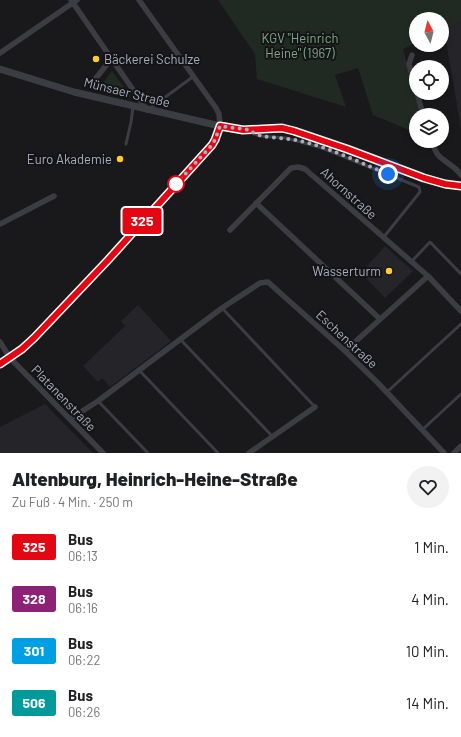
<!DOCTYPE html>
<html lang="de">
<head>
<meta charset="utf-8">
<style>
	:root { --surface:#fff; --page:#f2f2f2; --text:#202124; --muted:#757577 }
	body { margin:0; font-family:Barlow,sans-serif; background:var(--page); color:var(--text); height:100vh; display:flex; flex-direction:column; font-size:15px; white-space:nowrap }
	* { box-sizing:border-box; margin:0 }
	p { font-size:13px; color:var(--muted) }
	.icon { flex:none; width:22px; height:22px; fill:none; stroke:currentColor; stroke-width:2; stroke-linecap:round; stroke-linejoin:round }
	.map { position:relative; height:453px; overflow:hidden }
	.side { display:flex; flex-direction:column; background:var(--surface); flex:1 }
	.side>* { flex:none }
	.badge { padding:0 8px; border-radius:3px; font-size:14px; line-height:26px }
	.needle { width:26px; rotate:353deg }
	.buttons { position:absolute; left:409px; top:12px; display:grid; gap:8px }
	.buttons a { display:grid; place-items:center; width:40px; height:40px; border-radius:50%; background:var(--surface); box-shadow:0 2px 6px #0003; font-size:20px }
	.you { position:absolute; width:20px; height:20px; margin:-10px; border:3px solid #fff; border-radius:50%; background:#1a73e8; box-shadow:0 0 0 6px #1a73e833 }
	.map>.badge { position:absolute; translate:-50% -50%; box-shadow:0 0 0 2px #fff }
	.round { display:grid; place-items:center; flex:none; width:42px; height:42px; border-radius:21px; background:var(--page) }
	.overview { display:flex; align-items:center; justify-content:space-between; height:68px; padding:0 12px }
	h1 { font-size:19px; font-weight:800; line-height:30px }
	ul { padding:0; list-style:none }
	li { display:flex; align-items:center; gap:12px; height:52px; padding:0 12px }
	li div { flex:1 }
	li b { display:block; font-size:15px }
	li em { font-style:normal }
	li .badge { min-width:44px; font-weight:700; text-align:center }
	.map>svg:first-child { display:block }
	.built { fill:#252529 }
	.green { fill:#202a22 }
	.lines { fill:none; stroke-linecap:round; stroke-linejoin:round }
	.service { stroke:#3c3c43; stroke-width:3 }
	.minor { stroke:#3c3c43; stroke-width:5.5 }
	.tertiary { stroke:#3c3c43; stroke-width:7 }
	.line-casing { stroke:#fff; stroke-width:9 }
	.line { stroke:#e30613; stroke-width:6 }
	.walk { stroke:#aaaebc; stroke-width:4; stroke-dasharray:0 7.2 }
	.poi-dot { fill:#ffcb2d; stroke:#141417; stroke-width:1.5 }
	.stop-dot { fill:#fff; stroke:#e30613; stroke-width:2 }
	.labels { text-anchor:middle; dominant-baseline:central; stroke-width:4; stroke-linejoin:round; paint-order:stroke }
	.park-label { font-size:13px; fill:#80a886; stroke:#141417 }
	.poi-label { font-size:13px; fill:#aaaebc; stroke:#141417; text-anchor:end }
	.street-label { font-size:13px; fill:#aaaebc; stroke:#141417 }
</style>
</head>
<body>
<div class="map">
<svg width="461" height="453" viewBox="0 0 461 453">
	<rect width="100%" height="100%" fill="#19191b"/>
	<path class="built" d="M461,22V129L444,29Z
		M385,246L413,271L385,298L361,273Z
		M138,305L171,341L110,387L102,378L98,382L83,366L125,326L121,321Z
		M45,404L93,453H0V427Z"/>
	<path class="green" d="M218,0H461V22L442,30V19H416V43L403,49L420,115H416V133L373,115L358,68L335,75L346,107L257,79L255,54Z
		M112,71L131,97L99,88Z"/>
	<g class="lines">
		<path class="service" d="M149,109L194,76
			M251,131L254,134L260,136L286,138L322,148L419,187L420,192L383,238
			M126,144L131,122L133,107
			M411,262L430,242L461,274
			M222,308L315,407
			M180,339L272,436
			M138,369L218,453
			M387,392L461,324
			M98,401L148,453
			M422,430L461,394"/>
		<path class="minor" d="M71,0L147,110
			M139,0L216,108L219,114L220,126
			M0,53L77,0
			M412,55L409,64L416,90
			M92,83L112,58
			M417,93L423,115
			M431,141C434,146 435,152 439,156C446,163 455,166 461,175
			M256,203L380,319
			M0,224L54,196
			M230,230L291,168L298,167L305,169L428,276L461,311
			M0,342L10,358L103,453
			M345,351L428,276
			M70,419L98,401L222,308L260,283L268,282L345,351L378,383L444,453
			M249,453L315,407
			M454,453L461,446"/>
		<path class="tertiary" d="M0,69L74,92L220,126L250,130L282,128L294,131L360,154L424,178L445,184L461,186
			M0,364L21,349L34,338L108,260L211,145L215,140L220,126"/>
	</g>
	<g class="lines">
		<g class="line-casing">
			<path id="line" d="M0,364L22,349L34,338L108,260L212,145L215,140L220,126L243,130L282,128L294,131L347,149L424,178L445,184L461,186"/>
		</g>
		<use href="#line" class="line"/>
		<path class="walk" d="M176,184L212,145L215,140L220,126L250,130C258,139 282,137 295,140C327,146 358,162 388,174"/>
	</g>
	<g class="poi-dot">
		<circle cx="96" cy="59" r="4"/>
		<circle cx="120" cy="159" r="4"/>
		<circle cx="389" cy="271" r="4"/>
	</g>
	<circle class="stop-dot" cx="176" cy="184" r="8"/>
	<g class="labels">
		<g class="park-label">
			<text x="300" y="38">KGV "Heinrich<tspan x="300" dy="15">Heine" (1967)</tspan></text>
		</g>
		<g class="poi-label">
			<text x="104" y="59" text-anchor="start">Bäckerei Schulze</text>
			<text x="112" y="159">Euro Akademie</text>
			<text x="381" y="271">Wasserturm</text>
		</g>
		<g class="street-label">
			<text transform="translate(127 92) rotate(14)">Münsaer Straße</text>
			<text transform="translate(349 193) rotate(42)">Ahornstraße</text>
			<text transform="translate(347 339) rotate(43)">Eschenstraße</text>
			<text transform="translate(64 398) rotate(46)">Platanenstraße</text>
		</g>
	</g>
</svg>
<div class="buttons">
<a><svg class="needle" viewBox="-14 -14 28 28"><path d="M0-13l5 13h-10z" fill="#e53935"/><path d="M0 13l5-13h-10z" fill="#757577"/></svg></a>
<a><svg class="icon" aria-label="locate" viewBox="0 0 24 24"><circle cx="12" cy="12" r="6"/><path d="M12 2v4M12 18v4M2 12h4M18 12h4"/></svg></a>
<a><svg class="icon" aria-label="layers" viewBox="0 0 24 24"><path d="M12 4l9 5-9 5-9-5zM3 14l9 5 9-5"/></svg></a>
</div>
<div class="you" style="left:388px;top:174px"></div>
<b class="badge" style="left:142px;top:221px;background:#e30613;color:#fff">325</b>
</div>
<section class="side">
<div class="overview"><div><h1>Altenburg, Heinrich-Heine-Straße</h1><p>Zu Fuß · 4 Min. · 250 m</p></div><a class="round"><svg class="icon" aria-label="heart" viewBox="0 0 24 24"><path d="M12 20l-8-8c-3-5 5-10 8-4 3-6 11-1 8 4z"/></svg></a></div>
<ul>
<li><span class="badge" style="background:#e30613;color:#fff">325</span><div><b>Bus</b><p>06:13</p></div><em>1 Min.</em></li>
<li><span class="badge" style="background:#8d2176;color:#fff">328</span><div><b>Bus</b><p>06:16</p></div><em>4 Min.</em></li>
<li><span class="badge" style="background:#009fe3;color:#fff">301</span><div><b>Bus</b><p>06:22</p></div><em>10 Min.</em></li>
<li><span class="badge" style="background:#009a9b;color:#fff">506</span><div><b>Bus</b><p>06:26</p></div><em>14 Min.</em></li>
</ul>
</section>
</body>
</html>
